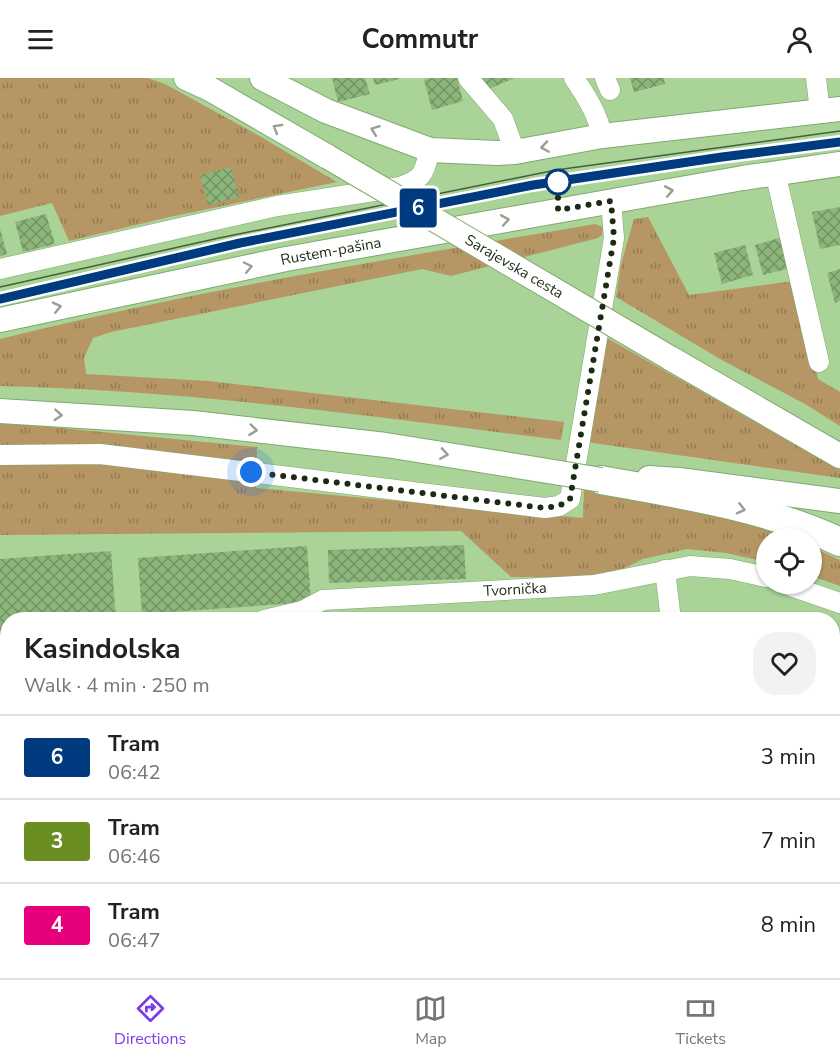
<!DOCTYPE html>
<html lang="en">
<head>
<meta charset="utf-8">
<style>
	:root { --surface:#fff; --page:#f2f2f2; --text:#222; --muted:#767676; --line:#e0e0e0; --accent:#7c3aed }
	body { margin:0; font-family:"Nunito Sans",sans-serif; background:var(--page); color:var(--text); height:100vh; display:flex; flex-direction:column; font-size:22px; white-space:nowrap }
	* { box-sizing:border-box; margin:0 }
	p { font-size:20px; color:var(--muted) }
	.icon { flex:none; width:33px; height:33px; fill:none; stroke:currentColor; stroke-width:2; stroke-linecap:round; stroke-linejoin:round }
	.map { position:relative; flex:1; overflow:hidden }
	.panel { position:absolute; left:0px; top:534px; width:840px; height:366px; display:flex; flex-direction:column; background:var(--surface); border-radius:24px 24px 0 0; box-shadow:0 2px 4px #0004 }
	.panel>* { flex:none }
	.badge { padding:0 12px; border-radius:4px; font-size:21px; line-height:39px }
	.controls { position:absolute; left:756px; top:450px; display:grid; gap:12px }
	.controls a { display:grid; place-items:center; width:66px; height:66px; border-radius:50%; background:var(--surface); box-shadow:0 2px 4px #0004; font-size:30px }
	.you { position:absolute; width:30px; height:30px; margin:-15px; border:4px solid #fff; border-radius:50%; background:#1a73e8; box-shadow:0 0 0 9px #1a73e833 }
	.map>.badge { position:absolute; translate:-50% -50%; box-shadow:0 0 0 3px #fff }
	.round { display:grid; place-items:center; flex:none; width:63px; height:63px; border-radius:24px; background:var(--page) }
	.summary { display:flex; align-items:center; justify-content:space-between; height:102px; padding:0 24px }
	h1 { font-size:28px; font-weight:700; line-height:45px }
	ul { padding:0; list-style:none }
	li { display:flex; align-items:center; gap:18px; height:84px; padding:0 24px; border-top:2px solid var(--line) }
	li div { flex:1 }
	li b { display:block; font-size:22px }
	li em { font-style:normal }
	li .badge { min-width:66px; font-weight:700; text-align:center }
	header { display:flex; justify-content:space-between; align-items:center; height:78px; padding:0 24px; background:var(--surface); font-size:27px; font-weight:700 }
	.tabs { display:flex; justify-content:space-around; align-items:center; height:84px; border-top:2px solid var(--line); background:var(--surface); font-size:16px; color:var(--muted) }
	.tabs a { display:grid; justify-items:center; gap:3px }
	.tabs .active { color:var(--accent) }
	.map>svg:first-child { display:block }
	.grass { fill:url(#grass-tufts) }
	.building { fill:url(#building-cross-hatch) }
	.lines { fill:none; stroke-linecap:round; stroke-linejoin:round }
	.minor-casing { stroke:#80a96f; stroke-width:21 }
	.major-casing { stroke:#80a96f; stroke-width:26 }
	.highway-casing { stroke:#80a96f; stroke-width:30 }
	.minor { stroke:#fff; stroke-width:20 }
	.major { stroke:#fff; stroke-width:24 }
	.highway { stroke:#fff; stroke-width:28 }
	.tram { stroke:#465e3b; stroke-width:1.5 }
	.major-bridge-casing { stroke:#80a96f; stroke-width:26; stroke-linecap:butt }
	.major-bridge { stroke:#fff; stroke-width:24 }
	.oneway { stroke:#98a095 }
	.line-casing { stroke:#fff; stroke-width:14 }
	.line { stroke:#003b80; stroke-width:9 }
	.walk { stroke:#1b2c14; stroke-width:6; stroke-dasharray:0 10.8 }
	.stop-dot { fill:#fff; stroke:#003b80; stroke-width:3 }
	.labels { text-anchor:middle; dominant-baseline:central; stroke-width:6; stroke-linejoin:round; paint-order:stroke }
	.street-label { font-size:15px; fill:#1b2c14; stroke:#d7edce }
</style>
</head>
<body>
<header><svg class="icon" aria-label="menu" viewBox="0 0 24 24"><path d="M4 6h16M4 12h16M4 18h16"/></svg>Commutr<svg class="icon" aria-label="person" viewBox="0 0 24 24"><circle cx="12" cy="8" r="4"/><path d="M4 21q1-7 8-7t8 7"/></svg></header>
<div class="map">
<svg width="840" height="900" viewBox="0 0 840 900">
	<defs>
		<pattern id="grass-tufts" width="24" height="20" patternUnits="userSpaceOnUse" patternTransform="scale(1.5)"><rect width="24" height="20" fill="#b79665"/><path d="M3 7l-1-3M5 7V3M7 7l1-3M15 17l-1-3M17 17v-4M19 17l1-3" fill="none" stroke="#947b52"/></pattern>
		<pattern id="building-cross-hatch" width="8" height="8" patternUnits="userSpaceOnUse" patternTransform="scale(1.5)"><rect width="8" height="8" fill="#8cb57a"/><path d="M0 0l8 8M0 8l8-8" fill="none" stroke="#729363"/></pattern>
	</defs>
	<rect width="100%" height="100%" fill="#a9d397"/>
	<path class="grass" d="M0,0H148L165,6L256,56L337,104L165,140L69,163L52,125L0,138Z
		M648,139L689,217L794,203L818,301L840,314V348L805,326L720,281L616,219L621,186L634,141Z
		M595,146L603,149L602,157L598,160L451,198L422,191L111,254L93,260L84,280L86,296L209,303L564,344L561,362C374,339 188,312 0,308V261C196,212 396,180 595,146Z
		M607,260L840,392V400L586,364Z
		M0,344L257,369L256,410L583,440L584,412L729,439L792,460H766V484L726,475L687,471L643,481L607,499H511L461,453L0,457Z
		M812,469L840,482V508L812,498Z"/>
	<path class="building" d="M332,0H365L370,16L338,24Z
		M373,0H398L399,1L375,7Z
		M430,0H457L463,23L432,32L424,2Z
		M478,0H515L484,13Z
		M630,0H664L665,6L634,14Z
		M231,89L239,119L208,127L200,97Z
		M840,129V167L820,171L812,134Z
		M46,136L55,166L23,174L15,144Z
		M0,151L7,176L0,178Z
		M786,158L794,189L763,197L755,167Z
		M745,167L753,197L722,206L714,175Z
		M840,191V223L835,225L827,195Z
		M464,467L466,501L329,505L328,472Z
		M307,468L311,524L142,536L138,480Z
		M111,473L116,542H8V568H0V481Z
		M8,654V707H0V655Z
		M832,655H840V701L832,702Z
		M0,845H8V892H208V900H0Z
		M325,892H784L785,900H326Z"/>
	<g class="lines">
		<g class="minor-casing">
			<g id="minor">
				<path d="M468,0L503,41L515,74"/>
				<path d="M574,0C586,18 598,36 602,58"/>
				<path d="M605,0L610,12"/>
				<path d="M816,0L820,33"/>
				<path d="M775,94L819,284"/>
				<path d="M0,191L277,128L400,109C424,100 423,97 430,72"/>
				<path d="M0,377L100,376L545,430L559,428L570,421L614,160L611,123"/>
				<path d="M665,492L671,542"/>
				<path d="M785,506L840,525"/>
				<path id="s1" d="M264,542L302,533L323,522L594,507L690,488L730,491L766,499"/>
				<path d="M0,587H8"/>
				<path d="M0,626H8"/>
				<path d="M0,733H8"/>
				<path d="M0,833H8"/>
				<path d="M217,892L218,900"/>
			</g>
		</g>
		<g class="major-casing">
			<g id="major">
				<path d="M186,0L210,11L328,79"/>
				<path d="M262,0L326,33L430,72L497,75L515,74L602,58L840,31"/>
				<path id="s2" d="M0,242L286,181L743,100L840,86"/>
				<path d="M670,280L840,378"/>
				<path d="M0,333L193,345L386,367L560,395"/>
				<path d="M649,400L679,402L840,423"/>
			</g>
		</g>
		<g class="highway-casing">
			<path id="highway" d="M601,402C679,416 769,430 840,464"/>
		</g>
		<use href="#minor" class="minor"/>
		<use href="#major" class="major"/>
		<use href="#highway" class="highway"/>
		<path class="tram" d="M0,209L219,160L556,92L840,53
			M0,221L240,165L533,107L722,79L840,64"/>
		<g class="major-bridge-casing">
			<g id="major-bridge">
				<path id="s3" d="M328,79L670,280"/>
				<path d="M560,395L601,402"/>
			</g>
		</g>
		<use href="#major-bridge" class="major-bridge"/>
	</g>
	<defs><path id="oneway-chevron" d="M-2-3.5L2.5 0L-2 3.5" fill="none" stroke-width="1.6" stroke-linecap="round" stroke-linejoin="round" transform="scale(1.5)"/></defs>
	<g class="oneway">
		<use href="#oneway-chevron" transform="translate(277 50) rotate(-150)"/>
		<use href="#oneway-chevron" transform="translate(375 52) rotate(-159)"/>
		<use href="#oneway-chevron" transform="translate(545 69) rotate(171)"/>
		<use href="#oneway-chevron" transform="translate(669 113) rotate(-10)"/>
		<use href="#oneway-chevron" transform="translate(505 142) rotate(-10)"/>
		<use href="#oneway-chevron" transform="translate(248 189) rotate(-12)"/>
		<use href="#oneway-chevron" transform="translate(57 229) rotate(-13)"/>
		<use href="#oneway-chevron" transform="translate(58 337) rotate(4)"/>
		<use href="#oneway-chevron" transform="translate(253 352) rotate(7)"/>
		<use href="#oneway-chevron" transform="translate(444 376) rotate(9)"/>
		<use href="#oneway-chevron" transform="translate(741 431) rotate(14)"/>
	</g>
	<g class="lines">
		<g class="line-casing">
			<path id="line" d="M0,221L240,165L533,107L722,79L840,64"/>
		</g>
		<use href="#line" class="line"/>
		<path class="walk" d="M251,394L545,430L559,428L570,421L614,160L611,123L558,132V104"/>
	</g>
	<circle class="stop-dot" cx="558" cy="104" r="12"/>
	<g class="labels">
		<g class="street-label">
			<text stroke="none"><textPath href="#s2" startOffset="338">Rustem-pašina</textPath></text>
			<text stroke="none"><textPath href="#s3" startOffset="216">Sarajevska cesta</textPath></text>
			<text stroke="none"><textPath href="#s1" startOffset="255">Tvornička</textPath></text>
		</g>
	</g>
</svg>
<div class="controls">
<a><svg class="icon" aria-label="locate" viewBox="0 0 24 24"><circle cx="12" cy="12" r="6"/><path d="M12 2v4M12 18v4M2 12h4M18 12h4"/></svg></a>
</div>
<div class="you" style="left:251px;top:394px"></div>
<b class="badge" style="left:418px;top:130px;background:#003b80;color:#fff">6</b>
<section class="panel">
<div class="summary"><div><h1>Kasindolska</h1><p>Walk · 4 min · 250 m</p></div><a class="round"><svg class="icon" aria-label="heart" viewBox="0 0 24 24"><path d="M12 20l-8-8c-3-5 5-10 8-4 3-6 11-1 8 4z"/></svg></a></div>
<ul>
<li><span class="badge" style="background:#003b80;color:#fff">6</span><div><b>Tram</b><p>06:42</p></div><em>3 min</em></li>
<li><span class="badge" style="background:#6b8e23;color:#fff">3</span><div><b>Tram</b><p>06:46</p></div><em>7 min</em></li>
<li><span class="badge" style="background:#e6007e;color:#fff">4</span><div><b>Tram</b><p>06:47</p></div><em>8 min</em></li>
</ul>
</section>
</div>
<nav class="tabs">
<a class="active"><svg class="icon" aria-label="directions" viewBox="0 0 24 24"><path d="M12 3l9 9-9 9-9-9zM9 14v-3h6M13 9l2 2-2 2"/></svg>Directions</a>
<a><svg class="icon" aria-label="map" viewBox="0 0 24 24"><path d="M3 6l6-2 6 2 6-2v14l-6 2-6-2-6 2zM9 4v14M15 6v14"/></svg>Map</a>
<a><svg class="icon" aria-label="tickets" viewBox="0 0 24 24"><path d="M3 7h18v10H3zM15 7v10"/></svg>Tickets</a>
</nav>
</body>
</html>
